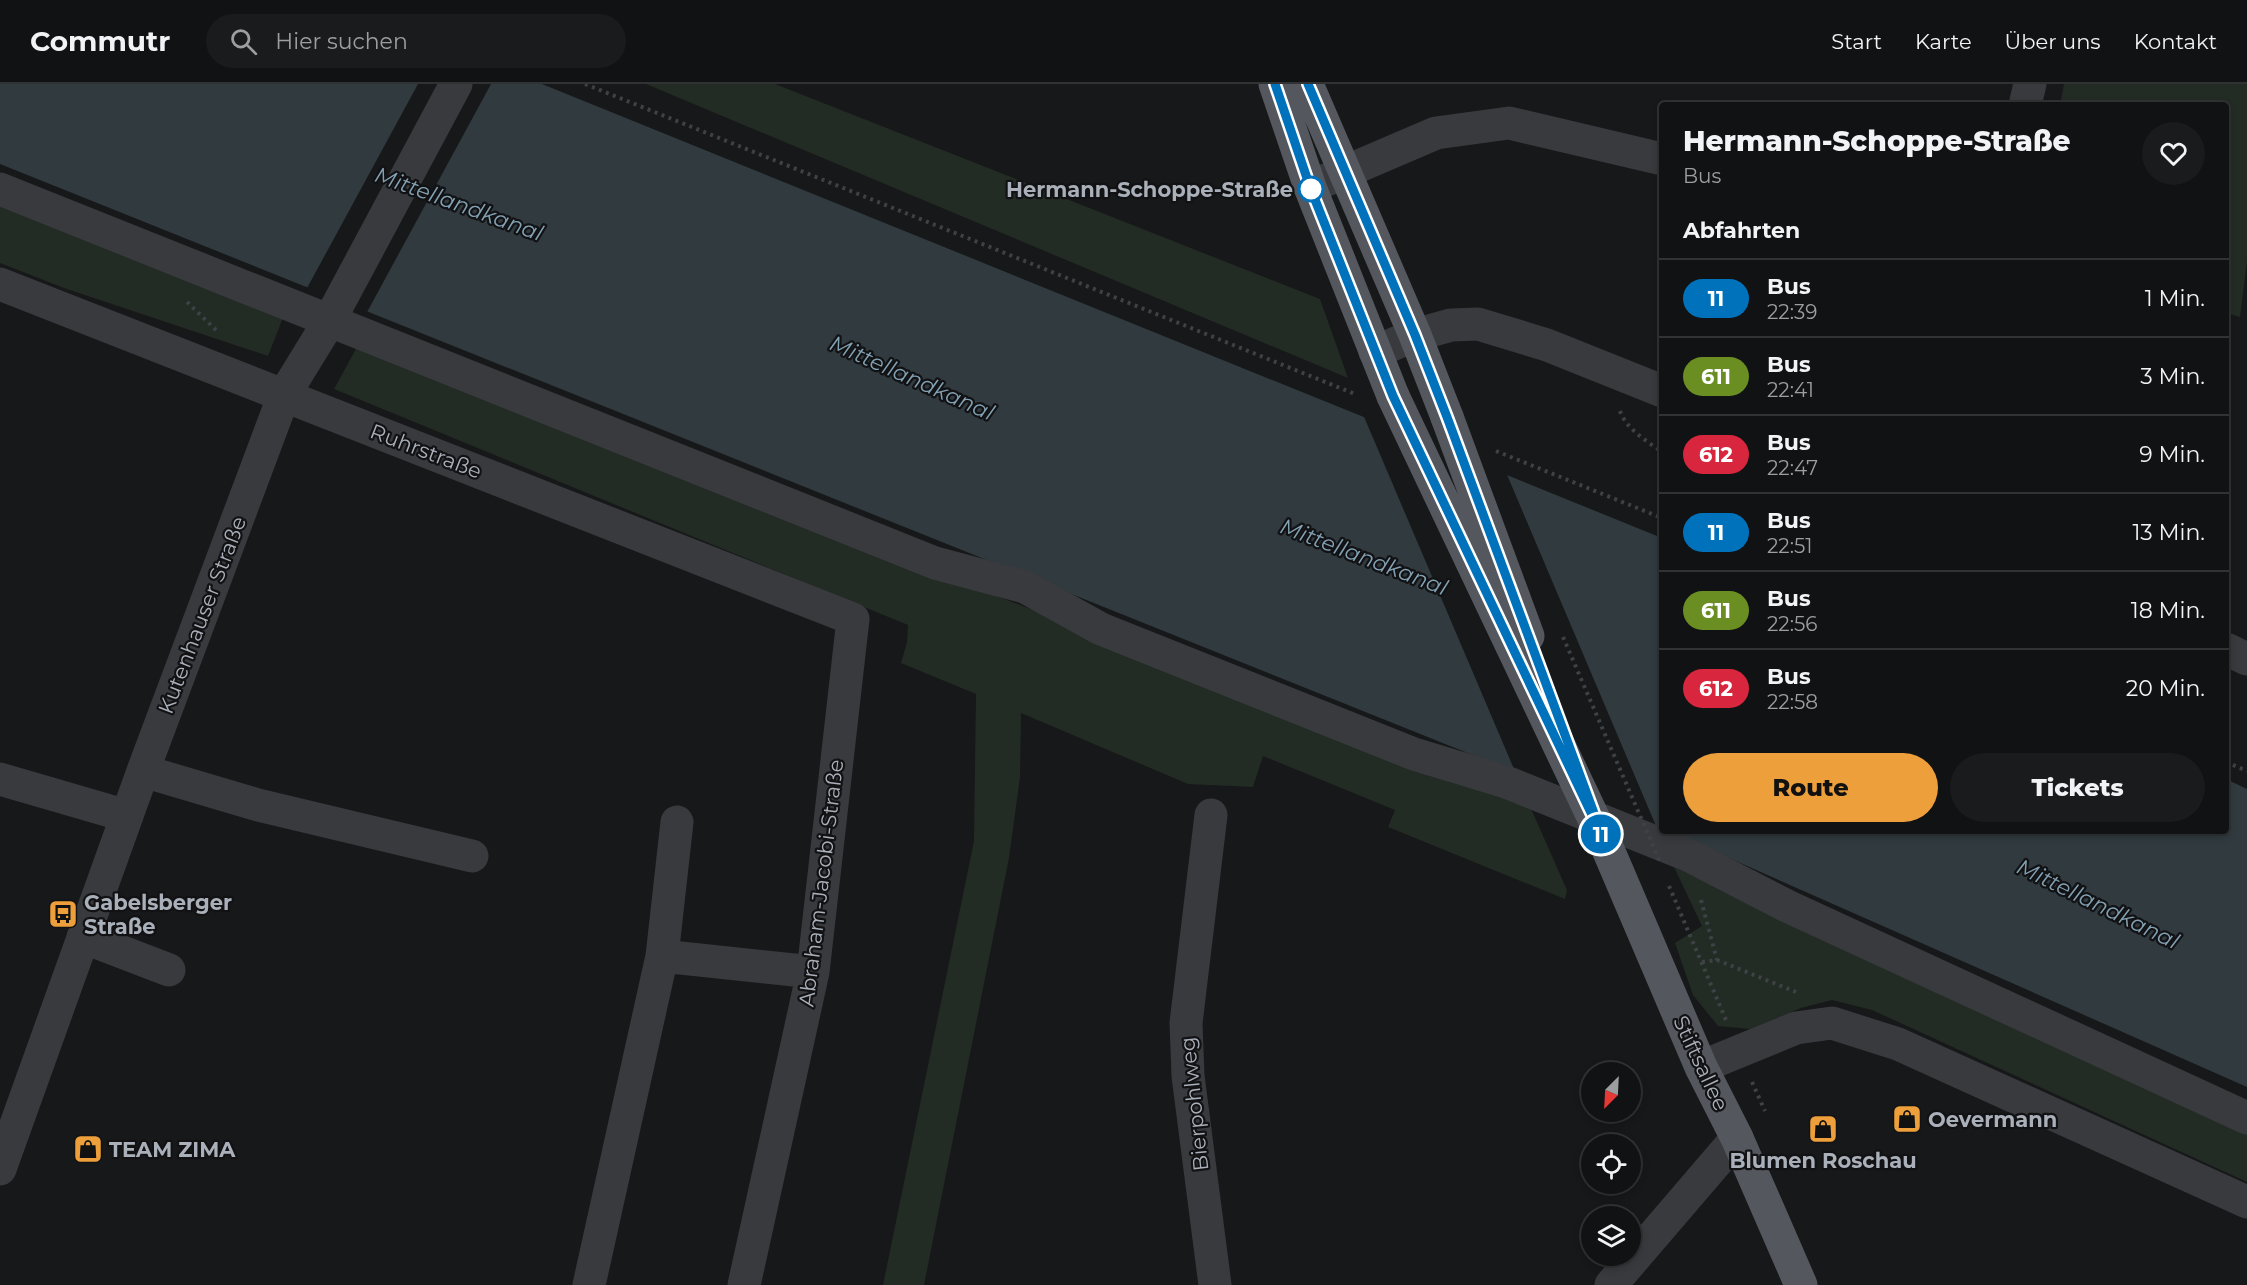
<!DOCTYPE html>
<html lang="de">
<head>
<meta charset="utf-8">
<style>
	:root { --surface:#111213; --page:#1a1b1c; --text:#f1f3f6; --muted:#9c9ea0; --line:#303233; --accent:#ed9f3b }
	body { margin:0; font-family:Montserrat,sans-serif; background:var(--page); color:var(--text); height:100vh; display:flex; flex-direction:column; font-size:22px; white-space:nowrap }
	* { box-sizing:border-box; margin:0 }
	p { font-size:20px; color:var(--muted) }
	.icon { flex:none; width:33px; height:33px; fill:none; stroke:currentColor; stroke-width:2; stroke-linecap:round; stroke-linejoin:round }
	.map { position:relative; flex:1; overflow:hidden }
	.drawer { position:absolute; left:1659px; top:18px; width:570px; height:732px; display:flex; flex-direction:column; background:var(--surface); border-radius:6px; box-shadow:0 3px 9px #0003,0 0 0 2px var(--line) }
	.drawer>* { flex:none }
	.badge { padding:0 12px; border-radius:20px; font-size:21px; line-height:39px }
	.needle { width:39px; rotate:204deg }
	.fabs { position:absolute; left:1581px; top:978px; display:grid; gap:12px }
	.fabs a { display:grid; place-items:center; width:60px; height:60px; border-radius:50%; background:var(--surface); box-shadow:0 3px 9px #0003,0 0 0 2px var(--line); font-size:30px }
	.map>.badge { position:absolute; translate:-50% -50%; box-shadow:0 0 0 3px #fff }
	h2 { padding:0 24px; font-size:22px; line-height:54px }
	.round { display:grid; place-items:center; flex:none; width:63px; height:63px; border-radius:32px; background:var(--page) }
	.overview { display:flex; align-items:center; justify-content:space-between; height:102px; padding:0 24px }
	h1 { font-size:28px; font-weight:800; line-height:45px }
	.cta { display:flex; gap:12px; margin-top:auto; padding:12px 24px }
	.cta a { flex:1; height:69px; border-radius:36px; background:var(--accent); color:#111; font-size:24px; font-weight:800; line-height:69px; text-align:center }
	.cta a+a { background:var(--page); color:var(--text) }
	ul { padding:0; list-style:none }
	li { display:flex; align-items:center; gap:18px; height:78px; padding:0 24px; border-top:2px solid var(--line) }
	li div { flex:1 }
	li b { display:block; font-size:22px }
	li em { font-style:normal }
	li .badge { min-width:66px; font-weight:700; text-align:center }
	header { display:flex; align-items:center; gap:36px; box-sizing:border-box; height:84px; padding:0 30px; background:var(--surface); border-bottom:2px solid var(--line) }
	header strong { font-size:28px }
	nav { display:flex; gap:33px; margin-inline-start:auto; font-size:21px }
	.search { width:420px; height:54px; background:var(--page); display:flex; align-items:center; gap:15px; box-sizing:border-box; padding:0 21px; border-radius:33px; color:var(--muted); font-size:22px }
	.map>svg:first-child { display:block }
	.green { fill:#232c24 }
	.water { fill:#303a3f }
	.pier { fill:#171819 }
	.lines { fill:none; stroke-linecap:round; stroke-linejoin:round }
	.path { stroke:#3e4145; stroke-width:4; stroke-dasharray:3 4.5; stroke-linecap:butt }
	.minor { stroke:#383a3e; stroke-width:33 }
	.major { stroke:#54575d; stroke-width:33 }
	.path-bridge { stroke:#3e4145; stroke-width:4; stroke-dasharray:3 4.5; stroke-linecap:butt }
	.minor-bridge { stroke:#383a3e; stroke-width:33 }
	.major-bridge { stroke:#54575d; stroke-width:33 }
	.line-casing { stroke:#fff; stroke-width:14 }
	.line { stroke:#0072bc; stroke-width:9 }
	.stop-dot { fill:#fff; stroke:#0072bc; stroke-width:3 }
	.labels { text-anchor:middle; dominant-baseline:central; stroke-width:4.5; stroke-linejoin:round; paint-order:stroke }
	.stop-label { font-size:21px; font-weight:bold; fill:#aab0b9; stroke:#121214; text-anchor:end }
	.street-label { font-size:21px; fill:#aab0b9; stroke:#121214 }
	.poi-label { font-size:21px; font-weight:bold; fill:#aab0b9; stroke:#121214; text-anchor:start }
	.water-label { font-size:22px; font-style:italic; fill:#82a1b3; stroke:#121214 }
</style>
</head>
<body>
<header>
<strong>Commutr</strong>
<div class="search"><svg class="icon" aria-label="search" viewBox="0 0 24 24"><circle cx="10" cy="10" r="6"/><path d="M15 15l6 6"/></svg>Hier suchen</div>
<nav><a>Start</a><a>Karte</a><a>Über uns</a><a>Kontakt</a></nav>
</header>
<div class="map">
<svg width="2247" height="1201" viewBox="0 0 2247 1201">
	<rect width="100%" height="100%" fill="#171819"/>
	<path class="green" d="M646,0H775L1320,215L1348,294Z
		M2064,0H2247V177L2240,233L2226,229V21H2060Z
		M0,118L284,231L268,272L64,204L0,179Z
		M357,263L1521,716L1532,727L1567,806L1565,815L1388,743L1395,726L1263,672L1253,703L1188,700L1021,629L1020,693L1009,774L924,1201H883L974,757L976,610L901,579L907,558L908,541L334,305Z
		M1674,783L2247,1044V1098L1872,926L1832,916L1801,924L1751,945L1718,942L1693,911L1675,859L1702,842Z"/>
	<path class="water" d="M0,0H542L1662,454V747L0,80Z
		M2226,695L2247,705V1003L1720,770L1663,747H2226Z"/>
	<path class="pier" d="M418,0H491L366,230L306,206Z
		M1362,328L1505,386L1659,749L1517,692Z"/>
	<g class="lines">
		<path class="path" d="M585,0L1355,310
			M187,218L216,246
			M1620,327C1626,345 1647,357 1662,368
			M1496,367L1662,434
			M2226,678L2247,687
			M1669,802L1726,936
			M1701,816L1717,876
			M1702,878L1717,876L1796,908
			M1752,998L1765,1027"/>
		<path class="minor" d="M2025,21L2030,0
			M1310,103L1436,49L1509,39L1662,75
			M0,105L935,479L1025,503L1101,545L1414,670L1506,698L1690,772L1787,822L2247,1034
			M0,200L853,535L813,888L744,1201
			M1375,268L1415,251L1451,241L1478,240L1547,261L1662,307
			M2226,565L2247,575
			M143,687L258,721L472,772
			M0,695L127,732
			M1211,731L1186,939L1188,992L1215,1201
			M83,853L169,886
			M662,872L813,888
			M1701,983L1796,944L1832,939L1898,960L2247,1118
			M0,1085L143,687L284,311L327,241
			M589,1201L662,872L677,738
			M1611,1201L1737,1054"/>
		<path class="major" d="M1275,0L1310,103L1393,312
			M1307,0L1415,251L1447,333
			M1604,756L1701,983L1737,1054L1801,1201"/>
		<path class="path-bridge" d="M1563,553L1660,778"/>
		<path class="minor-bridge" d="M327,241L456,0"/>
		<path class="major-bridge" d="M1393,312L1604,756
			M1447,333L1528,552"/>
	</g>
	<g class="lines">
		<g class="line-casing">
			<path id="line" d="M1275,0L1310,103L1393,312L1604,756L1447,333L1415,251L1308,0"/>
		</g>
		<use href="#line" class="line"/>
	</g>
	<defs>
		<g id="bus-square" transform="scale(1.5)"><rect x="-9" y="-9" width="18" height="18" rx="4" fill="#ed9f3b" stroke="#121214"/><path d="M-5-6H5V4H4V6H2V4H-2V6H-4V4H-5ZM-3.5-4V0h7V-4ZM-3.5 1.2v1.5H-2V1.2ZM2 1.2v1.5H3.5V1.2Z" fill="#111"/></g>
		<g id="shop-square" transform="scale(1.5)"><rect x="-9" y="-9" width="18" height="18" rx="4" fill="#ed9f3b" stroke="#121214"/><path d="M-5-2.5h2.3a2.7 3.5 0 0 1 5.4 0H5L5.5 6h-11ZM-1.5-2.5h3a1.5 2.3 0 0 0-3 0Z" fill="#111"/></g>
	</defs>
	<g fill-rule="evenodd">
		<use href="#bus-square" x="63" y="830"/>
		<use href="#shop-square" x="1907" y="1035"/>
		<use href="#shop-square" x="1823" y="1045"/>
		<use href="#shop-square" x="88" y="1065"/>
	</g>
	<circle class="stop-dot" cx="1311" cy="105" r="12"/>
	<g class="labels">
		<g class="stop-label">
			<text x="1293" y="105">Hermann-Schoppe-Straße</text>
		</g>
		<g class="street-label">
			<text transform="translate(426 367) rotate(21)">Ruhrstraße</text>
			<text transform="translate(202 531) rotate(-69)">Kutenhauser Straße</text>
			<text transform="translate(821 799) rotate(-83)">Abraham-Jacobi-Straße</text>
			<text transform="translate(1701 979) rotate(65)">Stiftsallee</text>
			<text transform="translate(1194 1020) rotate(-96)">Bierpohlweg</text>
		</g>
		<g class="poi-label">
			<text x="84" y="818">Gabelsberger<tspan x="84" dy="24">Straße</tspan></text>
			<text x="1928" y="1035">Oevermann</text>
			<text x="109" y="1065">TEAM ZIMA</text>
			<text x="1823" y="1076" text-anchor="middle">Blumen Roschau</text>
		</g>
		<g class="water-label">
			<text transform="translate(459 120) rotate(20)">Mittellandkanal</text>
			<text transform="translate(912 294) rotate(24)">Mittellandkanal</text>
			<text transform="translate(1364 473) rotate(21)">Mittellandkanal</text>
			<text transform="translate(2098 820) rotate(26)">Mittellandkanal</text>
		</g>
	</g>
</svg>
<div class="fabs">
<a><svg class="needle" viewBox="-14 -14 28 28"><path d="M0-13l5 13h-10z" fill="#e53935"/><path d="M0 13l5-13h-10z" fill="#9c9ea0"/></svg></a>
<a><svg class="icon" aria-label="locate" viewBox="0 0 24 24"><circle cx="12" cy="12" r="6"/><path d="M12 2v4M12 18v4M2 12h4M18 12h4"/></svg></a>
<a><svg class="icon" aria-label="layers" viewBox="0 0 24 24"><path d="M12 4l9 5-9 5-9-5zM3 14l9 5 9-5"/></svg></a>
</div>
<b class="badge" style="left:1601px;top:750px;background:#0072bc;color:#fff">11</b>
<section class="drawer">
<div class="overview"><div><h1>Hermann-Schoppe-Straße</h1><p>Bus</p></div><a class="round"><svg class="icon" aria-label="heart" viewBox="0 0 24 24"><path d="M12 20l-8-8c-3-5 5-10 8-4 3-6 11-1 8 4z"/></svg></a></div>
<h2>Abfahrten</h2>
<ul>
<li><span class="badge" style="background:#0072bc;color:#fff">11</span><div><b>Bus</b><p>22:39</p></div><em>1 Min.</em></li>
<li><span class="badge" style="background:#6b8e23;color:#fff">611</span><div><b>Bus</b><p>22:41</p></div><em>3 Min.</em></li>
<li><span class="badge" style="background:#d7263d;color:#fff">612</span><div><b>Bus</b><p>22:47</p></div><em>9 Min.</em></li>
<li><span class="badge" style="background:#0072bc;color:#fff">11</span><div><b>Bus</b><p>22:51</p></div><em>13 Min.</em></li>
<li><span class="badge" style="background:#6b8e23;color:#fff">611</span><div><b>Bus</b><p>22:56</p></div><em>18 Min.</em></li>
<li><span class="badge" style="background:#d7263d;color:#fff">612</span><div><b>Bus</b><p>22:58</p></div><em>20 Min.</em></li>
</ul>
<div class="cta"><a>Route</a><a>Tickets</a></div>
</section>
</div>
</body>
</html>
